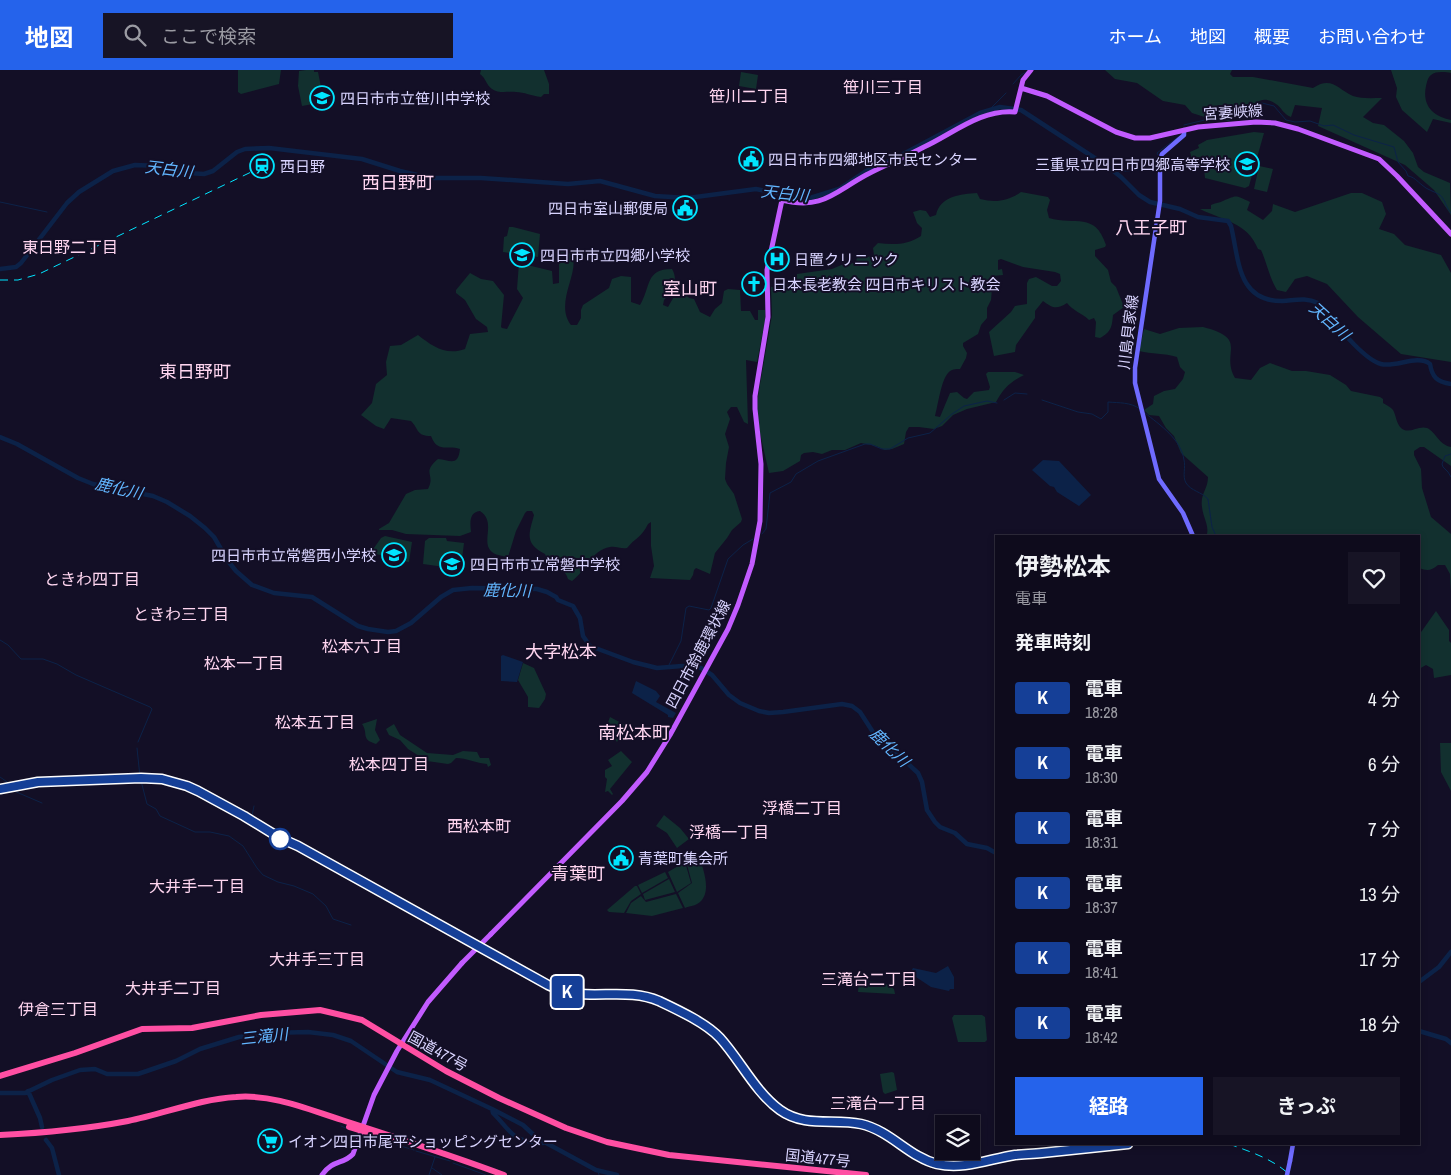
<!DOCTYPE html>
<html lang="ja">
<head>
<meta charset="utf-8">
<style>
	:root { --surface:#0e0b1c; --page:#171425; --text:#f1f3f6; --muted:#9b9ba3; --line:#2e2b3b; --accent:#2563eb }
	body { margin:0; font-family:"Archivo Narrow","Noto Sans JP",sans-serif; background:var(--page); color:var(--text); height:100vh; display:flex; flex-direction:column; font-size:19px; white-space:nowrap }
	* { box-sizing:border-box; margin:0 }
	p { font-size:16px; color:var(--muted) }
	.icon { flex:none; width:28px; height:28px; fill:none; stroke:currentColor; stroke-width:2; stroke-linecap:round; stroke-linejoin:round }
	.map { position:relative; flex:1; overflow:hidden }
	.panel { position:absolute; left:995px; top:465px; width:425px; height:610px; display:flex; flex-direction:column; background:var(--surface); border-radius:0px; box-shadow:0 2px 8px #0003,0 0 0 1px var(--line) }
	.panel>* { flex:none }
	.badge { padding:0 10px; border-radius:4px; font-size:18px; line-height:32px }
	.tools { position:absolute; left:935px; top:1045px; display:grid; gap:10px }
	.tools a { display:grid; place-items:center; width:45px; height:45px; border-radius:0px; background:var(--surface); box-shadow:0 2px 8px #0003,0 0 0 1px var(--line); font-size:25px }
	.map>.badge { position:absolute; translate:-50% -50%; box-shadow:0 0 0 2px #fff }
	h2 { padding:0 20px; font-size:19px; line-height:45px }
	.round { display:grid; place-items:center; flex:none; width:52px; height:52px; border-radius:0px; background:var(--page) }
	.overview { display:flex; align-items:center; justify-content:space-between; height:85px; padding:0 20px }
	h1 { font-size:24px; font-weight:700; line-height:38px }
	.action { display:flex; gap:10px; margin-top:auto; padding:10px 20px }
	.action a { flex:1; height:58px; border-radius:0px; background:var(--accent); color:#fff; font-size:20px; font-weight:700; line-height:58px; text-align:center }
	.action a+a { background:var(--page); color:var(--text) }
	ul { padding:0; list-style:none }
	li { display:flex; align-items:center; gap:15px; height:65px; padding:0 20px }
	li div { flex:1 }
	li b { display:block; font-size:19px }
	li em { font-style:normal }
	li .badge { min-width:55px; font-weight:700; text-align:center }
	header { display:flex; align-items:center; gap:30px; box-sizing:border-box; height:70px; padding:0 25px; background:var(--accent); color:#fff }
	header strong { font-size:24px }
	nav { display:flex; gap:28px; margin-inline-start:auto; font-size:18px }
	.search { width:350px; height:45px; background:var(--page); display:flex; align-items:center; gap:12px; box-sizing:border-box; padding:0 18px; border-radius:0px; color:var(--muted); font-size:19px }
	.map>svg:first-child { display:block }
	.green { fill:#12302f }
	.water { fill:#0c2248 }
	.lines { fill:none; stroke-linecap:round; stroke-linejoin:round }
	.stream { stroke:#0c2248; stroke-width:1 }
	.river { stroke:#0c2248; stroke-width:4.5 }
	.secondary { stroke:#6f6bff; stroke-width:4.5 }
	.primary { stroke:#c25bff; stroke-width:5 }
	.highway { stroke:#ff4fa3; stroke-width:6 }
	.rail { stroke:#00e5ff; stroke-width:1; stroke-dasharray:8 6; stroke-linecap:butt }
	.secondary-bridge { stroke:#6f6bff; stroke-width:4.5 }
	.primary-bridge { stroke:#c25bff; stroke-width:5 }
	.line-casing { stroke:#fff; stroke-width:11 }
	.line { stroke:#153f97; stroke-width:8 }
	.stop-dot { fill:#fff; stroke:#153f97; stroke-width:2.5 }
	.labels { text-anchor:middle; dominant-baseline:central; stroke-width:4; stroke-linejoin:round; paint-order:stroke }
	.poi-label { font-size:15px; fill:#d9d4ff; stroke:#130f26; text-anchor:start }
	.street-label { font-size:15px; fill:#d9d4ff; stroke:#130f26 }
	.neighbourhood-label { font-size:16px; fill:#ffd6f0; stroke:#130f26 }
	.water-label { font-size:16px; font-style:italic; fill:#62b6ff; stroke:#130f26 }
	.quarter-label { font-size:18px; fill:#ffd6f0; stroke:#130f26 }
</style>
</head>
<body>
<header>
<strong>地図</strong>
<div class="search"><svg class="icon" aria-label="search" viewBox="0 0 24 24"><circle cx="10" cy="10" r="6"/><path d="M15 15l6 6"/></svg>ここで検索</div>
<nav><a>ホーム</a><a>地図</a><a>概要</a><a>お問い合わせ</a></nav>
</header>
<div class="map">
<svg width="1451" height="1105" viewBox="0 0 1451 1105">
	<rect width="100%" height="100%" fill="#130f26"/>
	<path class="green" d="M238,0H281L279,14L241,24L238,22Z
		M306,0H314V2H318L324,32L302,36L298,16L299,1Z
		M481,0H544L549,14V24H544L541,27C532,26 524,22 516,22C508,21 499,24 492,19C486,15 486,8 480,4Z
		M1105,0H1232L1230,4L1233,7H1253L1313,18C1332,6 1337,19 1353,26C1361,29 1373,28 1382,28L1363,47L1373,53L1384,55L1404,71L1413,83L1418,97L1424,102L1450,113L1451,145L1434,120L1405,95L1318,56L1322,38L1295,35L1291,47C1283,44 1282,38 1276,34C1261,24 1257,34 1247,39C1240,43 1235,46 1229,51L1211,49L1192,43L1185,35L1163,31L1137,13L1115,9Z
		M1391,0H1451V3C1445,2 1436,1 1431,5C1428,7 1427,12 1426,16C1422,35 1432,46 1451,50V53L1433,49L1427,62L1402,40L1396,27L1397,18Z
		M741,2L758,5L756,19L739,16Z
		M1254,62L1264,63L1249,116L1245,118L1205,108L1204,98L1195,100L1190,82L1199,78L1198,75L1207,70Z
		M1259,96L1273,99L1267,122L1254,119Z
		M1021,122L1048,127L1050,130L1047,140L1049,148C1075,156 1095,141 1106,175L1105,177L1095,180V186L1108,200L1111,212L1116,217L1124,237L1113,245C1112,257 1111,262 1100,268L1095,267L1096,252L1094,248L1089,250C1082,243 1073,241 1067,233C1056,240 1053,238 1043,231L1035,241V248L1016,275L1015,282L994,286L989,262L1011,242L1015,236L1027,234V213L1029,209L1036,207L1052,216H1057L1061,211L1060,204L1055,202L1023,197L1001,189L998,190V200L1002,199L1003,205L993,206L991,230L987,238V248L981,255L978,264L963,273V276L967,283L966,288L960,299C956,299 951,299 948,303C941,311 938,335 935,346L940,347L950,323L957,322L964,328L967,329L974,322L989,320L990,317L986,304L988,302H1015L1024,305C1009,313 1004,318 996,332L967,339L953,345L942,356L934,359L919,357H909L906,362L904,374L892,379L885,380L876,376L861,373L845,380H832L822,384L813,382L804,383L801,385L800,391L783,401L769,403L760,363L757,341L758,326L772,245L771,217L796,215L797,204L832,199L846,193L850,194L856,192L857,187L864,185L865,188L874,185L873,178L878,173C893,175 908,175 921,166L922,158L917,153L913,142L920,140L926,141L930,147L936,145C940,126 961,124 977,123L980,129C996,133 1008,131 1021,122Z
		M1351,123H1362L1382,132L1386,144L1379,159L1394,164L1405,175L1441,185L1451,203V292L1401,284L1358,247L1327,214L1307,206L1295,209L1286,222L1277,220C1269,207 1267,193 1261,180L1258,179C1247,152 1224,151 1200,139H1211V135C1215,133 1219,133 1223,131C1238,125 1234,125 1250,132L1247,140L1263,150L1272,141L1273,134L1295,142Z
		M509,157H513L540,164L538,187L503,182L504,167L507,166Z
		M566,180C568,182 570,183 572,186C580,202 554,233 571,255H577L581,248V240L583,235L609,218L612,209L621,206L631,207V232L640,235C651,217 645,199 672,199C679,211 672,221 664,230L663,235L668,237L676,223L683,221L689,228L694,229L700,242L710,247L715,239L722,233L724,221L728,219L740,220L741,241H750L755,250H758V240H765V251L757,292L746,290L748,354L744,352L737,337H731L727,342L730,349L725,364L729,377L726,393L725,409L727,414L734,424L742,449L741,452L732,460L727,468L715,483L710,504L696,498L694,500L693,505L690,510L650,508L654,496L651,476V452L648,454C642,467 635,468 627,478C621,479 616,476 610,477C591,480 586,501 572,511L568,509C565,499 557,496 548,492L545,484C524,473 529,464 534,445L532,441H527L525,443L516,461L508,487C503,486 495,485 492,482C480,472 497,452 480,441C469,442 470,453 471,462L460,466L406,464L392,460H379V459L389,453L406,424L415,420L428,419C436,404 421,403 438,389C450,390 458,397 460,379C447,374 438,384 431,366C416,366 419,359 411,351L391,348L384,359L376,356L361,345L372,333L376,314L387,305L386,292L390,276L401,275L418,265C432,276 446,286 465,279L470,264L488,262L487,257L476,249L465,230L456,223V220L470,203L481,209L493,211L504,225L501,257L502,258L507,259L523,228L517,219L519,193L552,201L553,214L559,213V187L561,182Z
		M1203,257C1250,269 1220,282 1235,308L1251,310L1260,298L1270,293L1292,301H1306L1330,305L1346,315L1351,321L1380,327L1383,329V333C1386,335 1391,337 1393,340C1396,345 1396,353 1401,358C1409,365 1418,355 1427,358C1436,362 1439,375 1451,377V396L1424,377H1420L1414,381V385L1421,399L1422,418L1431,447L1451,464V522L1450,504L1445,495H1438C1431,501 1427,501 1419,498V466H1204L1207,464C1209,455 1203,447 1202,437C1200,424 1208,419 1208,407L1181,383L1174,366L1166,358L1159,346L1149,345L1144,340L1153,334L1154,326L1164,321L1175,319L1183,309L1185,302L1180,297L1177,287C1164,283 1152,284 1139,281L1144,259L1160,264L1179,258Z
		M385,466L412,472L409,492L381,488V485L373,484L374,478L381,468Z
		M429,468H446L447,471L464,473L461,497H459V499L423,494L425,471Z
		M1436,541L1449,560V571L1451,573V605L1434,608L1433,599L1426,595L1419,599V565Z
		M523,593L534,598L546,624L545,629L539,638L528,637V627L518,610Z
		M610,647L627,656L617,672L606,658Z
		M377,649L375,660L380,670L376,674C360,669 369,664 362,654Z
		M394,654L400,665L427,683L453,685L463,681L477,682L480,688H489L491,695L488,697L487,694C476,693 467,688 456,688L451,693L448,694L427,691L408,679L400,670L389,665L386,659Z
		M1440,673H1451V721L1441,702Z
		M621,681L632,692L610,719L613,724L612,725L608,721L605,722L607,709L605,707V700L612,696L608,690Z
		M664,745L680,758L689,769L677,778L667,763L656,756Z
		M699,786C703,799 712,821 700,832C696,836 689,836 685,838L678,823L692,813L686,791Z
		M685,792L691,813L677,822L668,802Z
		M665,802L668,808L642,823L638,815Z
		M669,809L675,822L645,830L643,824Z
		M635,816H637L641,824L631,831L624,843L609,842L607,840Z
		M676,824L683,838L652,846L626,843L631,833L641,826L646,832Z
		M859,911L883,912L894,919L895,924L858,922Z
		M954,945H982L985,947L987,970L985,972H958L952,948Z
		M892,1002L894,1003L897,1020L885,1024L883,1022L880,1004Z"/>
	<path class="water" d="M1043,390L1059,391L1091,425L1079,436L1057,422L1054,417L1050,416L1032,400Z
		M503,585L523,592L517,612L501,611V586Z
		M636,611L656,621L660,626L656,632L676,643L673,648L668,647V645L632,623Z
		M948,896L954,907V919H950L949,921L931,917L910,903L913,898L936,903Z"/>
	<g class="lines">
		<path class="stream" d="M1013,14L1021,5L1028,1
			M991,38L1006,23
			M1184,55L1213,48L1232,50L1241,41L1262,33L1274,36L1286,50L1295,52L1310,51L1324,56L1333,55L1354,65L1394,77L1398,92L1406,101L1408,106C1414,107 1417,111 1422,115C1427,120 1434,121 1440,125C1445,129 1446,138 1451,143
			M1158,85L1157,83L1178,67
			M1115,102C1129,100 1149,102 1158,90
			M0,132L47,142
			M1004,330L1015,323L1027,324
			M1042,330L1078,342L1092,344L1101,349L1108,342V332C1119,333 1131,332 1140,339
			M1145,343C1160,355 1181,369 1184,390C1186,397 1182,406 1186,413C1191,421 1202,422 1208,429L1212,457L1216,466
			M1451,384L1445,386L1442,394L1443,397L1448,402L1451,407
			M762,464L766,459L770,423L791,412L796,404L818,391L865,374H870L882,379H890L908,368L930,363L952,344L964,336L987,331L997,333
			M0,570L8,575L21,589H43L57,594L76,605L150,637L152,639L138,672
			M668,597L681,571L686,538L689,536L709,540L711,538L728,489L743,475L753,469
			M137,678L140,707L147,734L156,739L160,746L195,762H210L229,766L243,776L257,798L263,805L278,812L294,816L313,824L326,836L333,849L351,855
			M0,707L13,716L14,721L42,733
			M252,746L254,736
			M341,1056L346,1058
			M391,1073L414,1080
			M416,1081L450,1091
			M1006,1090L1017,1088
			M453,1093L486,1105
			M432,1098L442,1105
			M598,1101L599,1105
			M429,1105L435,1087"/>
		<path class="river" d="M0,199L16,197L21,193L67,133L79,122L113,101L135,95L160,96L188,103L204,104L213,101L237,82L245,79L269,78L362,89L400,101L430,108H481L568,114L600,111L655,126L688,128L756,119L796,127L810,128L839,119L866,101L894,89L980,43L1000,37L1021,40L1107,96L1121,107L1139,125L1150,132L1180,139L1198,147L1228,151L1231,156C1239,189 1237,232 1283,231C1296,230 1306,227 1318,233C1332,249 1362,289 1381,294C1396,298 1417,284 1430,294C1432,307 1437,312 1451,314
			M0,367L17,374L78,408L93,414L153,426L167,432L190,446L205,458L214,467L228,491L236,501L252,515L274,523L312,527L358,556L368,559L388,562L396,561L411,553L441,527L453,520L472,518L537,519L547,522L556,527L558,530L573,536L580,548L583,566L590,576L633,592L657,598L682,596L701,598L712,605L729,625L740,633L759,641L769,643L783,642L842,634L852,636L860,642L880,673L904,690L918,703L922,712L927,740L935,752L940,757L955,763L967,774L987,778L996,783
			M1419,912L1439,897L1451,882
			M1419,961L1446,969L1451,973
			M28,1021L40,1048L42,1057
			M0,1023H25L52,1010L80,1000L95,999L107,1004H138L176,991L200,979L239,967L269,963L308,962L333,965L351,971L397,1002L430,1010L492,1039L523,1055L537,1068L596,1100L617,1105
			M492,1039L493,1043C514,1064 510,1071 543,1073
			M46,1070L52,1078L59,1105"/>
		<path class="secondary" d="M1184,60V65L1162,84L1160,89V131L1135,298V313L1159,409L1183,443L1193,466
			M1290,1091L1293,1074"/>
		<path class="primary" d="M1021,18L1047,26L1116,62L1135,68H1150L1198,57L1256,52L1275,53L1298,59L1379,89L1397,106L1451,164
			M491,864L622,731L647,702L670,665L728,559L738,535L752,494L760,451L761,394L755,339V326L768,247L767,200L782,130C822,140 833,123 866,105C885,95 905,87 924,77C954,63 981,39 1015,42L1023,10L1031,0
			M322,1105C333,1089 343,1095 353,1084L374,1025L397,981L428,932L462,893"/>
		<path class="highway" d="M0,1006L75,983L142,959L192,958L261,945L320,940L362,950L446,1001L499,1028L566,1058L607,1072L669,1085L866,1105
			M349,1057L391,1070
			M0,1065C43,1063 86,1059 128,1051C164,1044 199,1029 236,1027C273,1024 307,1039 342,1050C397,1068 451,1085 504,1105"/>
		<path class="rail" d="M0,210H18L39,204L272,92
			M0,719L38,711L141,708L162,709L187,716L548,915C558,920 569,923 580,924C607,926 634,920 659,931C678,940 706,953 720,968C740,990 756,1023 780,1040C805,1057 833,1048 861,1054C891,1061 908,1087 937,1094C961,1100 984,1091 1008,1086C1033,1082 1061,1079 1086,1078
			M1229,1074C1251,1082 1273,1089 1290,1105
			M1081,1079L1128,1074"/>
		<path class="secondary-bridge" d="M1287,1105L1290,1091"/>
		<path class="primary-bridge" d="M462,893L491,864"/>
	</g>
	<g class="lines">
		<g class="line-casing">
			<path id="line" d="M0,719L38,712L141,708L162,709L187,716L198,721L244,746L280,768L298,776L548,915C558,920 569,923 580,924C607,926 634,920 659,931C678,940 706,953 720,968C740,990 756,1023 780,1040C805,1058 834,1048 861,1054C891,1061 909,1087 937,1094C964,1100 989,1089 1015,1085C1024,1084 1033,1084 1042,1083C1071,1080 1099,1077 1128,1074"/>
		</g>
		<use href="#line" class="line"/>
	</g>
	<defs>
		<g id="school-ring" transform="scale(1.25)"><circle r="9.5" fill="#130f26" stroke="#00e5ff" stroke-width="1.5"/><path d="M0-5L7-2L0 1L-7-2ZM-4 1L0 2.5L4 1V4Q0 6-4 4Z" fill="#00e5ff"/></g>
		<g id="civic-ring" transform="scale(1.25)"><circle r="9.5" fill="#130f26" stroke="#00e5ff" stroke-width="1.5"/><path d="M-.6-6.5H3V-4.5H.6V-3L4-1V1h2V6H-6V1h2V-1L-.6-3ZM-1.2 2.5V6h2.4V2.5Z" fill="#00e5ff"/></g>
		<g id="station-ring" transform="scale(1.25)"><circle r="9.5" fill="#130f26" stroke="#00e5ff" stroke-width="1.5"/><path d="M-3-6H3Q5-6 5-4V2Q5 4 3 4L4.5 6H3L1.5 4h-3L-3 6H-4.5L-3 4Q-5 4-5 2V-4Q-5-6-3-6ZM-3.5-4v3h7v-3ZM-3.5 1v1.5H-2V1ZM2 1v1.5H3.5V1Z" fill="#00e5ff"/></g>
		<g id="hospital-ring" transform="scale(1.25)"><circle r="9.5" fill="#130f26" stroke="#00e5ff" stroke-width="1.5"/><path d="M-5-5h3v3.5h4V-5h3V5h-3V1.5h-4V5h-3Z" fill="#00e5ff"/></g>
		<g id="church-ring" transform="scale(1.25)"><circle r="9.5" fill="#130f26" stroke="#00e5ff" stroke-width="1.5"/><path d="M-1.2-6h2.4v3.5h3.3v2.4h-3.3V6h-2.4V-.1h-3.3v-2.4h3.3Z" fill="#00e5ff"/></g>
		<g id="supermarket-ring" transform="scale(1.25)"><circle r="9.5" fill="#130f26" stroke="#00e5ff" stroke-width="1.5"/><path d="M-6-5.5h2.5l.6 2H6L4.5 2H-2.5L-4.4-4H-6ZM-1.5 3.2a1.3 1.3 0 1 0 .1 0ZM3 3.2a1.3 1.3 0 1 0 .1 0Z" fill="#00e5ff"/></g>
	</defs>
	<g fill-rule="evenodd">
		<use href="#school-ring" x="322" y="28"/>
		<use href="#civic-ring" x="751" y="89"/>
		<use href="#school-ring" x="1247" y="94"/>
		<use href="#station-ring" x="262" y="96"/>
		<use href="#civic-ring" x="685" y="138"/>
		<use href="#school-ring" x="522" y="185"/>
		<use href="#hospital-ring" x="777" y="189"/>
		<use href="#church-ring" x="754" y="214"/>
		<use href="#school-ring" x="394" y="485"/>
		<use href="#school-ring" x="452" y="494"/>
		<use href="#civic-ring" x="621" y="788"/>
		<use href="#supermarket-ring" x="270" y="1071"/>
	</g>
	<circle class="stop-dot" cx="280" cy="769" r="10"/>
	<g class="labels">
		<g class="poi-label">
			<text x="340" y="28">四日市市立笹川中学校</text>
			<text x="768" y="89">四日市市四郷地区市民センター</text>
			<text x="1230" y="94" text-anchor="end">三重県立四日市四郷高等学校</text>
			<text x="280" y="96">西日野</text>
			<text x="668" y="138" text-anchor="end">四日市室山郵便局</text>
			<text x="540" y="185">四日市市立四郷小学校</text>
			<text x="794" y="189">日置クリニック</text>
			<text x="772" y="214">日本長老教会 四日市キリスト教会</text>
			<text x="376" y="485" text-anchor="end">四日市市立常磐西小学校</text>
			<text x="470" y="494">四日市市立常磐中学校</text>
			<text x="638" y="788">青葉町集会所</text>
			<text x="288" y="1071">イオン四日市尾平ショッピングセンター</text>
		</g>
		<g class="street-label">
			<text transform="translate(1233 42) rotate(-4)">宮妻峡線</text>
			<text transform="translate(1128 262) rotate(-83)">川島貝家線</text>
			<text transform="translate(698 584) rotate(-62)">四日市鈴鹿環状線</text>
			<text transform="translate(438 981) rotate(29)">国道477号</text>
			<text transform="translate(818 1088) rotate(6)">国道477号</text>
		</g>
		<g class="neighbourhood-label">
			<text x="883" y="17">笹川三丁目</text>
			<text x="749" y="26">笹川二丁目</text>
			<text x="70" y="177">東日野二丁目</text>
			<text x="92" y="509">ときわ四丁目</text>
			<text x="181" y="544">ときわ三丁目</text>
			<text x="362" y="576">松本六丁目</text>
			<text x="244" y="593">松本一丁目</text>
			<text x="315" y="652">松本五丁目</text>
			<text x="389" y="694">松本四丁目</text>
			<text x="802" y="738">浮橋二丁目</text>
			<text x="479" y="756">西松本町</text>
			<text x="729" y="762">浮橋一丁目</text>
			<text x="197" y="816">大井手一丁目</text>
			<text x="317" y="889">大井手三丁目</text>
			<text x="869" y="909">三滝台二丁目</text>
			<text x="173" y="918">大井手二丁目</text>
			<text x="58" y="939">伊倉三丁目</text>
			<text x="878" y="1033">三滝台一丁目</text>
		</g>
		<g class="water-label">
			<text transform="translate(169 99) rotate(7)">天白川</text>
			<text transform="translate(785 123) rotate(6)">天白川</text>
			<text transform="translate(1330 251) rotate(42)">天白川</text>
			<text transform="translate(119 418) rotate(13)">鹿化川</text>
			<text transform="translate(507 520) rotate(1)">鹿化川</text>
			<text transform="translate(890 677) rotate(44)">鹿化川</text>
			<text transform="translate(264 966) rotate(-6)">三滝川</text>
		</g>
		<g class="quarter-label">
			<text x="398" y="112">西日野町</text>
			<text x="1151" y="157">八王子町</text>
			<text x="690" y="218">室山町</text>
			<text x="195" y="301">東日野町</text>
			<text x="561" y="581">大字松本</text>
			<text x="634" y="662">南松本町</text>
			<text x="578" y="803">青葉町</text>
		</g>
	</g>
</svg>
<div class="tools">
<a><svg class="icon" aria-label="layers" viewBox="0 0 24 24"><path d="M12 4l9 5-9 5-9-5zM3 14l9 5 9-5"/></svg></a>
</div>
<b class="badge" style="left:567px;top:922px;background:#153f97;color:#fff">K</b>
<section class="panel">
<div class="overview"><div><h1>伊勢松本</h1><p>電車</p></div><a class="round"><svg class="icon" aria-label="heart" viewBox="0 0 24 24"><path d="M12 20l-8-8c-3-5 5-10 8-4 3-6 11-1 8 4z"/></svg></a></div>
<h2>発車時刻</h2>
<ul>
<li><span class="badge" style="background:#153f97;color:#fff">K</span><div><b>電車</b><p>18:28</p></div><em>4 分</em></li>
<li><span class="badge" style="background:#153f97;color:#fff">K</span><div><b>電車</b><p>18:30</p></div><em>6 分</em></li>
<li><span class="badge" style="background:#153f97;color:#fff">K</span><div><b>電車</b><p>18:31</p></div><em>7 分</em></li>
<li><span class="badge" style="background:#153f97;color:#fff">K</span><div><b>電車</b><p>18:37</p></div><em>13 分</em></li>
<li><span class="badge" style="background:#153f97;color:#fff">K</span><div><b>電車</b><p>18:41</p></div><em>17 分</em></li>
<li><span class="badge" style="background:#153f97;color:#fff">K</span><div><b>電車</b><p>18:42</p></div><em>18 分</em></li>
</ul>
<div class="action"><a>経路</a><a>きっぷ</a></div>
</section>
</div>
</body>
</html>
